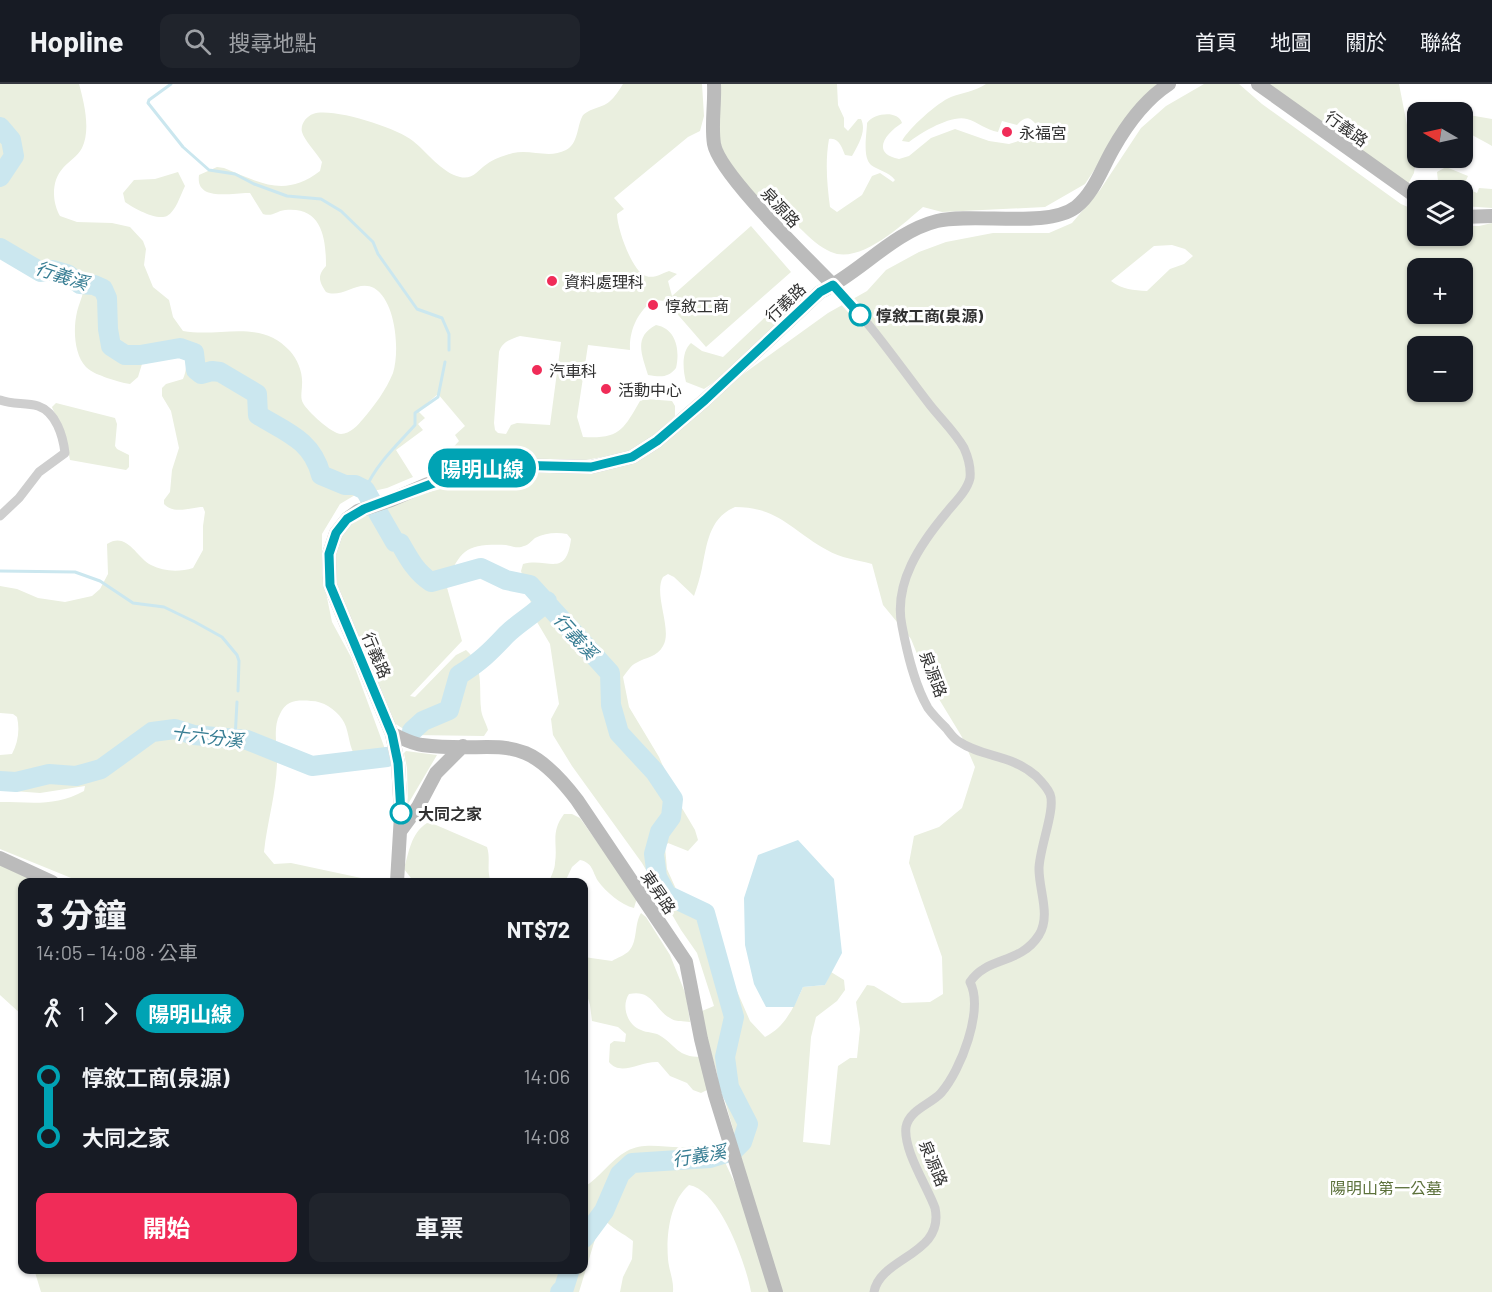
<!DOCTYPE html>
<html lang="zh-TW">
<head>
<meta charset="utf-8">
<style>
	:root { --surface:#171b24; --page:#20242c; --text:#f1f3f6; --muted:#9ea1a6; --line:#363941; --accent:#f02c58 }
	body { margin:0; font-family:Barlow,"Noto Sans TC",sans-serif; background:var(--page); color:var(--text); height:100vh; display:flex; flex-direction:column; font-size:22px; white-space:nowrap }
	* { box-sizing:border-box; margin:0 }
	p { font-size:20px; color:var(--muted) }
	.icon { flex:none; width:33px; height:33px; fill:none; stroke:currentColor; stroke-width:2; stroke-linecap:round; stroke-linejoin:round }
	.map { position:relative; flex:1; overflow:hidden }
	.side { position:absolute; left:18px; top:794px; width:570px; height:396px; display:flex; flex-direction:column; background:var(--surface); border-radius:12px; box-shadow:0 2px 4px #0004 }
	.side>* { flex:none }
	.badge { padding:0 12px; border-radius:20px; font-size:21px; line-height:39px }
	.needle { width:39px; rotate:279deg }
	.buttons { position:absolute; left:1407px; top:18px; display:grid; gap:12px }
	.buttons a { display:grid; place-items:center; width:66px; height:66px; border-radius:12px; background:var(--surface); box-shadow:0 2px 4px #0004; font-size:30px }
	.map>.badge { position:absolute; translate:-50% -50%; box-shadow:0 0 0 3px #fff }
	.legs { display:flex; align-items:center; gap:9px; height:66px; padding:0 18px; font-size:20px }
	.legs p { margin-inline-start:auto }
	.overview { display:flex; align-items:center; justify-content:space-between; height:102px; padding:0 18px }
	h1 { font-size:33px; font-weight:700; line-height:45px }
	.primary-button { display:flex; gap:12px; margin-top:auto; padding:12px 18px }
	.primary-button a { flex:1; height:69px; border-radius:12px; background:var(--accent); color:#fff; font-size:24px; font-weight:700; line-height:69px; text-align:center }
	.primary-button a+a { background:var(--page); color:var(--text) }
	ul { padding:0 18px; list-style:none }
	li { display:flex; align-items:center; gap:21px; height:60px; font-size:22px }
	li i { display:grid; place-items:center; width:9px; height:100%; margin:0 8px; background:currentColor }
	li i::after { content:''; width:15px; height:15px; margin:-8px; border:4px solid; border-radius:50%; background:var(--surface) }
	li p { margin-inline-start:auto }
	li:first-child i { background:linear-gradient(#0000 50%,currentColor 0) }
	li:last-child i { background:linear-gradient(currentColor 50%,#0000 0) }
	header { display:flex; align-items:center; gap:36px; box-sizing:border-box; height:84px; padding:0 30px; background:var(--surface); border-bottom:2px solid var(--line) }
	header strong { font-size:28px }
	nav { display:flex; gap:33px; margin-inline-start:auto; font-size:21px }
	.search { width:420px; height:54px; background:var(--page); display:flex; align-items:center; gap:15px; box-sizing:border-box; padding:0 21px; border-radius:12px; color:var(--muted); font-size:22px }
	.map>svg:first-child { display:block }
	.green { fill:#eaefdf; fill-rule:evenodd }
	.water { fill:#cbe7ef }
	.lines { fill:none; stroke-linecap:round; stroke-linejoin:round }
	.stream { stroke:#cbe7ef; stroke-width:3 }
	.river { stroke:#cbe7ef; stroke-width:20 }
	.street { stroke:#cecece; stroke-width:9 }
	.secondary { stroke:#bbb; stroke-width:14 }
	.line-1-casing { stroke:#fff; stroke-width:14 }
	.line-1 { stroke:#00a3b4; stroke-width:9 }
	.poi-dot { fill:#f02c58; stroke:#fff; stroke-width:2 }
	.stop-1-dot { fill:#fff; stroke:#00a3b4; stroke-width:3 }
	.labels { text-anchor:middle; dominant-baseline:central; stroke-width:6; stroke-linejoin:round; paint-order:stroke }
	.street-label { font-size:16px; fill:#313131; stroke:#fff }
	.poi-label { font-size:16px; fill:#313131; stroke:#fff; text-anchor:start }
	.stop-label { font-size:16px; font-weight:bold; fill:#313131; stroke:#fff; text-anchor:start }
	.park-label { font-size:16px; fill:#5c713b; stroke:#fff }
	.water-label { font-size:18px; font-style:italic; fill:#377d93; stroke:#fff }
</style>
</head>
<body>
<header>
<strong>Hopline</strong>
<div class="search"><svg class="icon" aria-label="search" viewBox="0 0 24 24"><circle cx="10" cy="10" r="6"/><path d="M15 15l6 6"/></svg>搜尋地點</div>
<nav><a>首頁</a><a>地圖</a><a>關於</a><a>聯絡</a></nav>
</header>
<div class="map">
<svg width="1492" height="1208" viewBox="0 0 1492 1208">
	<rect width="100%" height="100%" fill="#fff"/>
	<path class="green" d="M0,0H79C84,18 91,46 82,64C77,73 69,77 63,84C51,97 52,118 60,132L77,138L112,139L130,143L143,157L146,165L144,181L153,203L169,216L173,233L183,247C220,254 260,234 290,267C298,276 303,289 302,301C302,307 300,314 303,319C307,327 332,350 341,350C350,350 358,341 363,335C375,321 386,306 393,289C400,267 396,217 374,204C358,195 342,215 326,208C319,197 317,192 326,182C326,154 322,122 285,126C276,127 273,133 263,130L250,109C235,108 195,119 199,91L217,83L224,84C261,99 285,114 320,87L322,78C317,69 304,56 302,48C300,40 307,32 313,30C332,23 397,44 413,57C427,68 442,89 460,93C473,96 478,86 487,80C494,75 505,71 513,69C531,65 549,75 566,66C578,60 577,43 582,33C586,25 602,24 609,18C615,13 619,6 623,0H702L704,32L700,47L688,53L614,114L624,125L617,130C617,144 632,188 646,192C654,195 663,189 669,187L677,190L668,197L672,212L751,142L791,188L706,263L666,217L654,216C638,227 629,246 630,266L588,261L577,333L583,353C620,355 623,346 640,317L646,315L672,317L675,322V332L636,367L580,377L450,385L444,378L446,371L459,357L455,351L465,342L438,310L418,327L425,334L418,340L423,346L396,366L413,393L387,404L355,411L340,420L322,450V489L332,538L351,573L385,665L384,668L363,671L354,670C348,659 349,644 342,635C335,625 323,617 311,617C298,616 286,616 280,630C272,644 278,665 277,680C276,710 267,739 264,768L274,780L291,779L380,798H81L0,765V718C32,718 55,723 84,707L85,702L40,709L0,706V671L12,670C18,659 20,646 17,633L13,630L0,629V502L17,505L38,514L65,518L92,512L100,505L108,490L107,460C127,447 136,473 151,481C164,488 180,488 193,484L203,466V442L205,428L203,423C191,423 174,431 164,420V416L170,408L172,386L179,364L171,327L162,312V304L166,300L183,295C187,285 188,276 180,268L146,267L138,293L130,300C122,299 115,296 107,294C100,291 92,289 86,283C74,270 73,245 77,228C80,215 88,205 80,192L55,179L30,176L0,163ZM520,252L561,258L550,341L517,339L511,341L506,350L498,349L495,346L494,339L499,268C502,258 511,255 520,252Z
		M718,0H837L838,21L844,34V43L848,47L858,35H861C867,47 858,61 852,72L845,71C842,64 839,53 829,55C825,78 827,100 830,123L837,128L862,111L872,92L880,89L893,98L895,96C888,87 879,87 871,81C862,73 867,49 867,39C874,29 898,26 902,39C886,49 870,69 899,75L909,72L931,54L955,45L989,57L1009,60L1031,53L1037,42C1030,32 1025,32 1017,41L1002,37L998,48C986,46 978,38 967,35C952,30 920,49 909,58L902,57C908,45 938,18 951,13C962,9 975,7 986,0H1157L1141,15L1085,100L1045,123L942,128L923,123C903,140 860,181 831,168C810,159 789,131 772,115C753,122 723,74 720,57C716,39 718,18 718,0Z
		M1204,0H1239L1262,20L1401,120L1417,127L1418,152H1462L1463,142H1479L1492,139V1208H780L704,944L702,927L714,922L697,869L681,846L642,779L572,682L553,651L551,635L559,620L550,560L537,538L521,487L523,480C548,473 566,495 571,455L567,450C556,448 545,449 535,454C531,457 529,461 524,462C518,465 512,462 506,461C467,460 461,464 446,500L462,557L410,612L415,613L456,571L466,566C484,581 479,602 481,624C481,631 486,639 488,646L484,652L413,651L391,637L334,495L335,471L341,447L350,434L388,419L505,388L578,384L638,375L746,288L828,229L867,207L886,186L919,168L946,158L993,149H1049L1072,139L1100,106L1141,44L1166,22ZM1172,161L1185,165L1193,172L1184,180L1170,185L1147,207C1133,206 1123,206 1111,197L1154,162ZM1418,184H1462V230H1418ZM1418,262H1462V308H1418ZM735,423C779,423 792,447 827,466C840,474 858,476 872,480L883,521L911,555L928,597L962,653L975,683L962,724L939,743L914,752L909,779L942,873L943,910L930,918L902,919L874,902L867,901L856,918L860,945L857,974H850L838,982L830,1061L803,1058L811,953L816,933L837,917L845,906L844,896L831,888L825,901L803,903C794,923 785,943 765,953L750,937L722,873L712,834L698,817L676,805L667,785L665,763L668,759L688,767L698,756L695,746L679,719L659,673L629,623L623,593C627,588 631,581 636,579C646,573 657,573 663,562C673,546 653,510 663,493L668,490L674,493L694,512C697,503 700,494 702,484C707,460 709,434 735,423Z
		M1268,0H1399L1415,82L1414,89L1408,100Z
		M1469,31L1492,35V62C1481,54 1462,51 1464,34Z
		M1446,83L1468,92L1463,103L1477,109L1479,104L1492,105V124L1463,122L1462,106H1439L1437,88Z
		M178,88L185,102C180,112 176,127 167,132C157,137 133,124 125,118L123,109L134,96L155,95Z
		M804,202L812,210L811,215L710,301L704,305L686,298C683,286 681,268 691,259L702,267L723,273L797,203Z
		M656,241C677,245 680,267 676,284C668,294 661,293 648,291C642,271 633,253 656,241Z
		M56,319L115,334L117,340L115,362L117,365L129,371V383L126,386L70,376L66,356L52,323Z
		M406,667L437,671L408,720L407,684L404,669Z
		M564,730H572L580,734L637,814L634,824C621,821 606,808 598,797C592,787 593,779 580,776L572,783L565,798H549C551,792 555,785 555,779C558,759 550,749 564,730Z
		M427,739L436,741L487,763C491,775 486,786 491,798H414L404,785C409,768 411,749 427,739Z
		M0,780L37,798H22V931L0,911Z
		M641,829L646,833L670,871L686,911L690,938C684,937 675,938 670,934C654,925 653,905 629,910C621,922 627,941 641,946C647,949 654,948 659,951C677,962 677,973 701,973L707,1006L701,1009L693,1006L687,999L670,992L658,978C640,977 621,993 609,978L610,960L614,957L625,958L626,950L618,943L592,937L590,921L584,901V873L612,877C617,874 625,871 629,867C638,857 634,840 641,829Z
		M716,1059L738,1106L771,1208H751C746,1180 720,1106 689,1101C670,1117 666,1151 668,1175C669,1187 674,1196 673,1208H620L623,1193L632,1175L633,1157C623,1149 612,1145 604,1135L600,1139L579,1208H41L34,1185H584V1103C600,1094 610,1076 627,1067C646,1057 667,1065 688,1063C697,1062 706,1060 716,1059Z"/>
	<path class="water" d="M798,756L834,795L842,869L825,901L803,903L794,923H766L754,900L745,861L744,814L758,771Z"/>
	<g class="lines">
		<path class="stream" d="M171,0L149,16L148,19L183,63L209,86L235,90L254,100L287,112L321,115L341,127L373,158L378,170L417,225L442,234L449,250V266
			M365,406C376,380 397,361 415,341V329L438,313L445,278
			M0,487L75,488L100,497L133,519L164,523L195,538L222,553L237,571L239,577L238,607
			M235,655L237,618"/>
		<path class="river" d="M0,43L11,56L14,72L0,93
			M0,164L41,188L53,186L67,190L80,200L94,201L103,205L107,214L108,245L111,262L125,271H140L180,264L194,269L196,286L201,290L212,287L220,288L257,310L258,331C286,348 312,356 321,391L345,401H355L365,406L395,458L400,459C409,475 416,488 431,498L481,484L506,496L530,501L610,589L611,621L619,649L655,688L673,715L671,733L660,748L654,770L657,793L667,811L705,829L734,933L725,973L729,1003L748,1040L742,1058L733,1067L710,1074L632,1079L620,1090L604,1127L584,1154
			M412,647L423,637L449,626L459,591C480,578 490,568 506,551C519,538 535,530 547,517
			M0,697L16,698L49,690L76,692L101,685L152,648L175,645L194,651L247,656L312,682L387,673
			M560,1208L564,1204L570,1185"/>
		<path class="street" d="M833,201C870,238 899,281 930,321C941,335 955,348 964,364C968,373 971,384 970,394C967,407 955,418 947,428C921,459 893,499 902,542C907,568 914,600 928,624C933,631 940,638 946,644C950,649 953,654 958,657C983,674 1011,670 1036,692C1041,697 1047,703 1050,710C1056,725 1039,765 1039,785C1039,807 1051,831 1039,851C1020,881 987,872 970,898C984,926 961,986 941,1009C931,1020 909,1026 906,1043C903,1066 927,1102 935,1124C945,1171 880,1173 874,1208
			M0,316C12,321 26,318 38,322C56,328 63,352 65,369L39,388L19,414L0,432"/>
		<path class="secondary" d="M714,0C715,20 711,41 714,60C719,90 809,176 833,201
			M1258,0L1418,114
			M1462,133L1492,132
			M392,650C402,654 412,660 422,661C500,671 520,641 577,716L686,878L701,955L715,1011L776,1208
			M401,746L418,723L436,689L463,662
			M0,774L52,798
			M397,798L401,731L398,679L392,650L330,501L329,470L336,449L347,435L358,427L391,416L428,400L469,386L505,381L591,383L632,373L657,357L705,316L820,208C860,189 893,148 937,137C975,128 1047,145 1076,123C1094,109 1102,84 1113,65C1126,42 1146,15 1169,0"/>
	</g>
	<g class="lines">
		<g class="line-1-casing">
			<path id="line-1" d="M401,729L398,679L392,650L330,501L329,470L336,449L347,435L364,425L469,386L505,381L591,383L632,373L657,357L705,316L820,208L833,201L860,231"/>
		</g>
		<use href="#line-1" class="line-1"/>
	</g>
	<g class="poi-dot">
		<circle cx="1007" cy="48" r="6"/>
		<circle cx="552" cy="197" r="6"/>
		<circle cx="653" cy="221" r="6"/>
		<circle cx="537" cy="286" r="6"/>
		<circle cx="606" cy="305" r="6"/>
	</g>
	<g class="stop-1-dot">
		<circle cx="860" cy="231" r="10"/>
		<circle cx="401" cy="729" r="10"/>
	</g>
	<g class="labels">
		<g class="street-label">
			<text transform="translate(1347 44) rotate(36)">行義路</text>
			<text transform="translate(781 123) rotate(47)">泉源路</text>
			<text transform="translate(785 218) rotate(-43)">行義路</text>
			<text transform="translate(377 571) rotate(67)">行義路</text>
			<text transform="translate(934 590) rotate(69)">泉源路</text>
			<text transform="translate(659 808) rotate(56)">東昇路</text>
			<text transform="translate(934 1079) rotate(67)">泉源路</text>
		</g>
		<g class="poi-label">
			<text x="1019" y="48">永福宮</text>
			<text x="564" y="197">資料處理科</text>
			<text x="665" y="221">惇敘工商</text>
			<text x="549" y="286">汽車科</text>
			<text x="618" y="305">活動中心</text>
		</g>
		<g class="stop-label">
			<text x="876" y="231">惇敘工商(泉源)</text>
			<text x="418" y="729">大同之家</text>
		</g>
		<g class="park-label">
			<text x="1386" y="1103">陽明山第一公墓</text>
		</g>
		<g class="water-label">
			<text transform="translate(62 191) rotate(18)">行義溪</text>
			<text transform="translate(576 552) rotate(48)">行義溪</text>
			<text transform="translate(207 652) rotate(7)">十六分溪</text>
			<text transform="translate(699 1071) rotate(-9)">行義溪</text>
		</g>
	</g>
</svg>
<div class="buttons">
<a><svg class="needle" viewBox="-14 -14 28 28"><path d="M0-13l5 13h-10z" fill="#e53935"/><path d="M0 13l5-13h-10z" fill="#9ea1a6"/></svg></a>
<a><svg class="icon" aria-label="layers" viewBox="0 0 24 24"><path d="M12 4l9 5-9 5-9-5zM3 14l9 5 9-5"/></svg></a>
<a>+</a>
<a>−</a>
</div>
<b class="badge" style="left:482px;top:384px;background:#00a3b4;color:#fff">陽明山線</b>
<section class="side">
<div class="overview"><div><h1>3 分鐘</h1><p>14:05 – 14:08 · 公車</p></div><b>NT$72</b></div>
<div class="legs"><svg class="icon" aria-label="walk" viewBox="0 0 24 24"><circle cx="13" cy="4" r="2"/><path d="M13 8l-2 6 4 7M11 14l-3 7M7 12l3-4h3l4 4"/></svg>1<svg class="icon" aria-label="forward" viewBox="0 0 24 24"><path d="M9 5l7 7-7 7"/></svg><b class="badge" style="background:#00a3b4;color:#fff">陽明山線</b></div>
<ul>
<li><i style="color:#00a3b4"></i><b>惇敘工商(泉源)</b><p>14:06</p></li>
<li><i style="color:#00a3b4"></i><b>大同之家</b><p>14:08</p></li>
</ul>
<div class="primary-button"><a>開始</a><a>車票</a></div>
</section>
</div>
</body>
</html>
